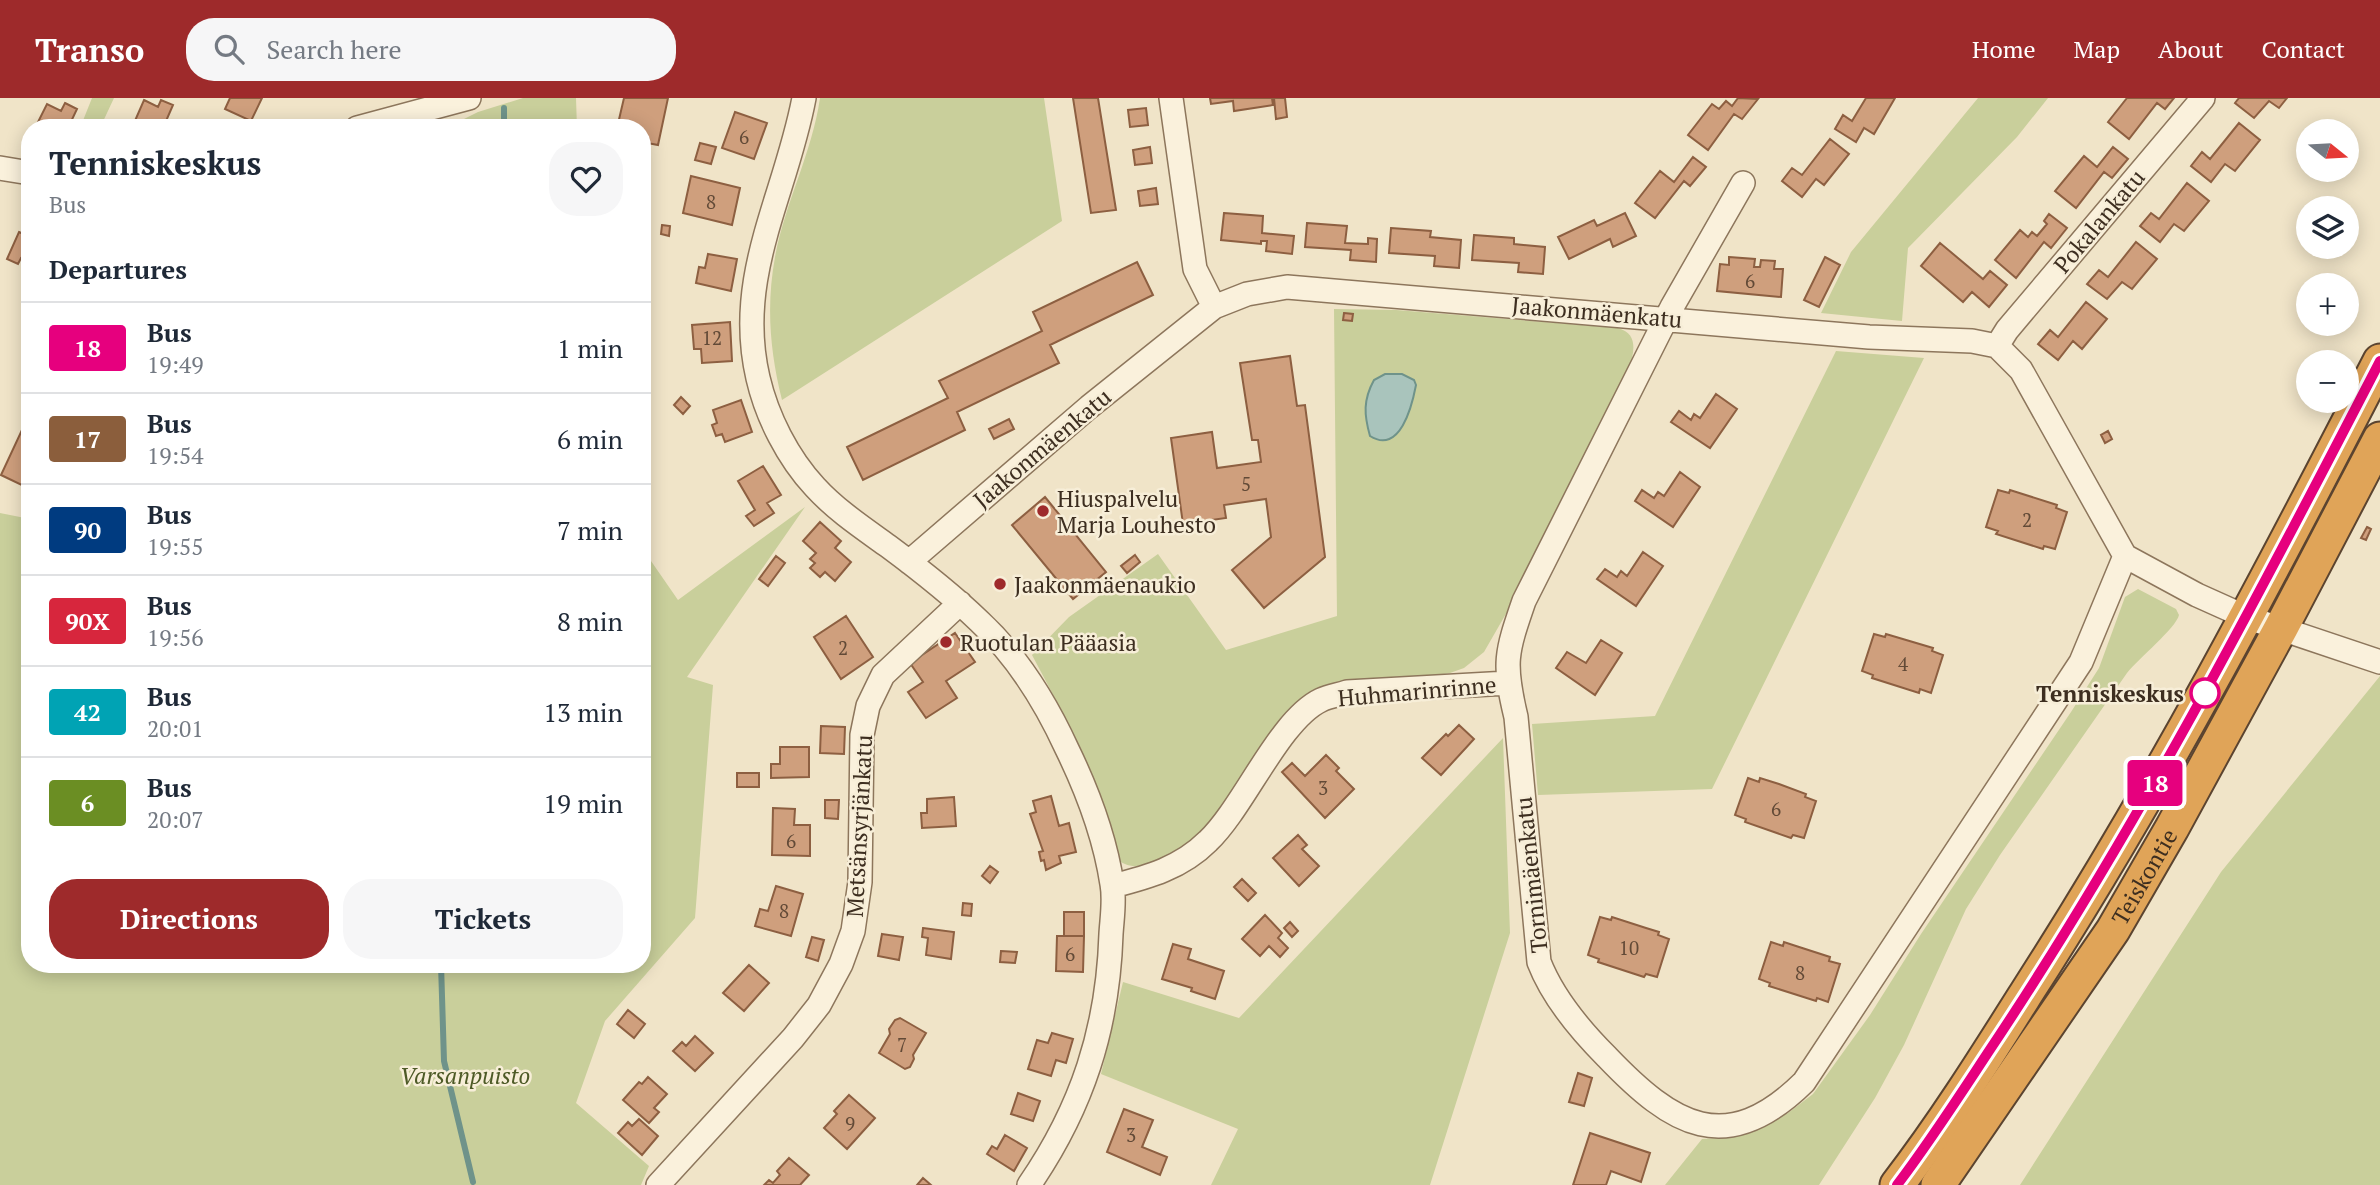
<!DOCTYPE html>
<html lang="en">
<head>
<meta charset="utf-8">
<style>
	:root { --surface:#fff; --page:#f6f6f7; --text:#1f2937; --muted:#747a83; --line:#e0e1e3; --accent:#9e2a2b }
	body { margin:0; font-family:"PT Serif",serif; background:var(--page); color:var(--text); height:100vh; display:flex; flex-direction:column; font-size:26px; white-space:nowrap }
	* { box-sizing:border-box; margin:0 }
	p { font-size:23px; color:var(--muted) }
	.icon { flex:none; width:38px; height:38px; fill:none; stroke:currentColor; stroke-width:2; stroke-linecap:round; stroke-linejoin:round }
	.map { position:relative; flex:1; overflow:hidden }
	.drawer { position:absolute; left:21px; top:21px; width:630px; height:854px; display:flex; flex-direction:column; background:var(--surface); border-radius:28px; box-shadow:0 4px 18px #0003 }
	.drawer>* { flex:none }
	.badge { padding:0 14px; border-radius:5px; font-size:24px; line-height:46px }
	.needle { width:46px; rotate:108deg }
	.controls { position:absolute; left:2296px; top:21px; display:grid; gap:14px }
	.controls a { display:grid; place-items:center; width:63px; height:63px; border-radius:50%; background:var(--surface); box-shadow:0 4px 18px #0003; font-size:35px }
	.map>.badge { position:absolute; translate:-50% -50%; box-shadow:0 0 0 4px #fff }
	h2 { padding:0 28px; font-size:26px; line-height:63px }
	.round { display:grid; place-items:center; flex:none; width:74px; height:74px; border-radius:28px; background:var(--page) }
	.summary { display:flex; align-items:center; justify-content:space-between; height:119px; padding:0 28px }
	h1 { font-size:33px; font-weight:600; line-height:52px }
	.action { display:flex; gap:14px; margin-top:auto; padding:14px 28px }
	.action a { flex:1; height:80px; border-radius:28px; background:var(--accent); color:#fff; font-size:28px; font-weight:600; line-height:80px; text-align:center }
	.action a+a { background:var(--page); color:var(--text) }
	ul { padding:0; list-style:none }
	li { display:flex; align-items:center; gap:21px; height:91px; padding:0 28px; border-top:2px solid var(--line) }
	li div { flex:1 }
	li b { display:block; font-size:26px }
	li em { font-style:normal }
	li .badge { min-width:77px; font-weight:700; text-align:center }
	header { display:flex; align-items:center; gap:42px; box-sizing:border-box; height:98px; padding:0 35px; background:var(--accent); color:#fff }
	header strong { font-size:33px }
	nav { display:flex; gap:38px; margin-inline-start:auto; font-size:24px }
	.search { width:490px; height:63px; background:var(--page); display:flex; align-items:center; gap:18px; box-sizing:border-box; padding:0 24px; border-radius:28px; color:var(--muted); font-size:26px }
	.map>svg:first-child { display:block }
	.green { fill:#c9cf9b }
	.water { fill:#a9c4bc; stroke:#6f938a; stroke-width:2 }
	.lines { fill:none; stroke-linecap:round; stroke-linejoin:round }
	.stream { stroke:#6f938a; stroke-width:6 }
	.building { fill:#cf9f7d; stroke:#8d5f41; stroke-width:2 }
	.minor-casing { stroke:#8d765c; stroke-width:26 }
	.highway-casing { stroke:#5b4430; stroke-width:37 }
	.minor { stroke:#faf1dc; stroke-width:23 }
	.highway { stroke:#e0a458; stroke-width:33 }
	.line-casing { stroke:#fff; stroke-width:16 }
	.line { stroke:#e6007e; stroke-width:10 }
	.poi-dot { fill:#9e2a2b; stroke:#f7eed8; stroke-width:2.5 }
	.stop-dot { fill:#fff; stroke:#e6007e; stroke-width:3.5 }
	.labels { text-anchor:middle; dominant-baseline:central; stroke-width:5; stroke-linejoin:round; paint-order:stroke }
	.number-label { font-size:19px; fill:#624a37 }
	.street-label { font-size:23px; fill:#3d2e20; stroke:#f7eed8 }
	.poi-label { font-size:23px; fill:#3d2e20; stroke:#f7eed8; text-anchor:start }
	.stop-label { font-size:23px; font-weight:bold; fill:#3d2e20; stroke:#f7eed8; text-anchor:end }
	.park-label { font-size:23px; font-style:italic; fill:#4d5a26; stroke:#f7eed8 }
</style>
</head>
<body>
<header>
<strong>Transo</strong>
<div class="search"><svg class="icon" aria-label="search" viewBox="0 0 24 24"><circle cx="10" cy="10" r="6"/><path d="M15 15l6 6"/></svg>Search here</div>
<nav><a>Home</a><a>Map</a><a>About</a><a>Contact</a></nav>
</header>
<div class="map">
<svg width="2380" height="1087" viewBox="0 0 2380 1087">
	<rect width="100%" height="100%" fill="#f0e4c8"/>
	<path class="green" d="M92,0H114L100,30H80Z
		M523,0H576L577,30H457L458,24L478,14Z
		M820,0H1044L1062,123L782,302C770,254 766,208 775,159C785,105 812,55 820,0Z
		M1978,0H2048L2017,39L1908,150L1902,223L1821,215L1851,154Z
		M1334,211L1396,212L1618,230C1639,236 1634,254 1629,271L1507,514L1484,554L1464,570L1450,575L1426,579L1350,583L1190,745C1169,758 1141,779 1118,762L1085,667L1067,623L1032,557L1069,519L1158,456L1226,552L1337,518Z
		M1836,253L1924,260L1712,691L1538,697L1532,626L1655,618Z
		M805,409L687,579L713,587L695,820L605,923L576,1005L649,1068L641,1087H0V415L30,421V866H642V450L678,502Z
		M2138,491L2176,511L2179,517C2176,530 2139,560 2127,575L2000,757L1966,811L1904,947L1875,1000L1819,1087H1665L1702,1041L1732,1039L1750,1035L1788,1015L1813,996L1870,917L1921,836L2071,614L2099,570L2125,499Z
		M2380,578V1087H2020L2221,774Z
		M1503,640L1510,835L1430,1087H1211L1238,1031L1101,976L1123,884L1239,920Z"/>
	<path class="water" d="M1385,276H1402L1414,282L1416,287C1412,308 1400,357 1370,338C1364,317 1363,302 1374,282Z"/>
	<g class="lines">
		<path class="stream" d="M504,10V30
			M441,866L444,963L473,1084"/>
	</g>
	<path class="building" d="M230,0H262L251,23L225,11Z
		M624,0H668L658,47L642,44V30H617Z
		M1073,0H1098L1116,112L1091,115Z
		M1210,0H1272L1273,7L1234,13L1233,3L1211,6Z
		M1274,0H1285L1287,19L1276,21Z
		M1738,0L1758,1L1742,21L1734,16L1708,52L1688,37L1712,6L1719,11L1726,3L1732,8Z
		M1866,0H1895L1874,36L1864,30L1856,44L1835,31L1843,17L1852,23Z
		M2127,0H2174L2165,11L2157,5L2129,41L2108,24Z
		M2239,0H2287L2279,10L2269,3L2254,20L2235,5Z
		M144,2L158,9L161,2L173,7L163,30H145L134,25Z
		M65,5L77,11L68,30L36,28L47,6L61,13Z
		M1146,10L1148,27L1130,29L1128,12Z
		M735,14L767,25L754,61L722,50Z
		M2239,25L2260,42L2235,73L2225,66L2211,84L2191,68L2202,54L2210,61Z
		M1830,41L1849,56L1824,87L1816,81L1802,99L1782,83L1792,70L1802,77Z
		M700,45L716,49L711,66L695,62Z
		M1150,49L1152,65L1135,67L1133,52Z
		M2113,49L2128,61L2112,80L2104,74L2076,110L2055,93L2084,58L2097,69Z
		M1693,59L1706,69L1690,88L1684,83L1655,120L1635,105L1660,73L1674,84Z
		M691,78L740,90L732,127L683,115Z
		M2187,85L2209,103L2184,133L2174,126L2160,144L2140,128L2151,115L2159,121Z
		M1156,90L1158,106L1140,108L1138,93Z
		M1224,115L1263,118L1262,135L1294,138L1292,156L1266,153L1267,143H1261V146L1221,142Z
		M1625,115L1636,138L1613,149L1610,141L1569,161L1558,139L1594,122L1597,128Z
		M2049,116L2067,130L2051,150L2044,144L2016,180L1995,162L2020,132L2028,139L2032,134L2037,138L2047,126L2044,123Z
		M1307,125L1347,128L1345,145L1368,146V140L1377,141L1376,164L1350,162L1351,152L1305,149Z
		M662,127L670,128L669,138L661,136Z
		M1391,130L1431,133L1430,139L1461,142L1459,170L1434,168L1435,158L1389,155Z
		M19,134L30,139V164L21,160L18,166L7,161Z
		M1474,137L1514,140V146L1545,149L1543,176L1518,174L1519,165L1472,162Z
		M2136,144L2157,161L2132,191L2122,184L2107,201L2087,186L2099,172L2108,179Z
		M1940,145L1983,181L1990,173L2007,187L1989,209L1972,194L1963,204L1921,168Z
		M708,156L737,161L731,193L696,185L699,169L705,170Z
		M1729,159L1755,161L1754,169H1760L1761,162L1775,163L1774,171H1783L1781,199L1717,193L1720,166L1729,167Z
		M1825,159L1840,167L1819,209L1804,202Z
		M1137,164L1153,197L1050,247L1059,265L957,314L965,332L863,382L847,349L948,300L939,283L1042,233L1033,214Z
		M2086,204L2107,221L2082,251L2073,243L2058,262L2038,246L2050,232L2058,239Z
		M1344,215L1353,216L1352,223L1343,222Z
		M730,224L732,263L702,265L701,251H694L692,227Z
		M1290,258L1297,308L1305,307L1325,459L1264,510L1232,472L1271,439L1266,401L1224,407L1226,420L1183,426L1171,340L1212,334L1217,370L1261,364L1258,342H1252L1240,265Z
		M1716,296L1737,311L1710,350L1671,324L1679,313L1691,322L1694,316L1700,320Z
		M681,299L690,308L683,316L674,307Z
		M741,302L752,334L725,344L722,336L716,338L712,327L717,325L713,312Z
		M28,319L30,320V391L1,377Z
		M1009,321L1014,331L994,341L989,331Z
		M2108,333L2112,341L2105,345L2101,337Z
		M763,368L781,397L767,405L774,415L754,428L746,418L755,412L738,383Z
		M1680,374L1700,389L1673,429L1635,403L1642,392L1654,400L1658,394L1664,398Z
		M1998,392L2009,395L2010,392L2057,407L2056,410L2067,414L2055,451L2044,448L2043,451L1996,436L1998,433L1986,429Z
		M1045,399L1106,474L1073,501L1012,427Z
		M820,424L841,443L835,450L851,464L835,483L825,474L820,479L810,470L815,465L810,461L816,455L803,443Z
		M2367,429L2371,431L2366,442L2361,440Z
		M1643,454L1663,468L1636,508L1597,481L1605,471L1617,479L1621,473L1627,478Z
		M1135,457L1140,464L1127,475L1121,468Z
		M776,458L785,465L768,488L759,481Z
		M846,518L873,559L841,581L814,539Z
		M955,535L975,564L946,583L957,600L926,620L908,594L923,584L910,565Z
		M1874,536L1885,539L1886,536L1933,550L1932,553L1943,557L1931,595L1920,591L1919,595L1872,580L1873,577L1862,573Z
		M1601,542L1622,555L1595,597L1556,570L1567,554L1586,565Z
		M1459,627L1474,641L1441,677L1422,660L1446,636L1448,638Z
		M821,628L845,629L844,656L820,655Z
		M780,649H809V679L771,680V666H780Z
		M1326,657L1339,670L1336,673L1354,691L1325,720L1282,674L1292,665L1305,678Z
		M737,675H759V689H737Z
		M1748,680L1759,684L1760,680L1779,686L1806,696L1805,699L1816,703L1804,740L1793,737L1791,740L1745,724L1746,721L1735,717Z
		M1051,698L1059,728L1069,725L1076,754L1059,758L1061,765L1046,772L1044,762L1041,763L1039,754L1043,753L1030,716L1036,714L1033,703Z
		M954,699L956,728L922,730L921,715H927V701Z
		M825,702H839L838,721L825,720Z
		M773,710L795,711L794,727H810V758L772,757Z
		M1298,737L1307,747L1302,751L1319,768L1299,788L1273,760Z
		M990,768L998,774L990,785L982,778Z
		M1242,781L1256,795L1248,803L1234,789Z
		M776,788L803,796L791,838L755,828L760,811L768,813Z
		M963,805L972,806L971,818L962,817Z
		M1064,814H1084V838H1064Z
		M1265,817L1282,835L1278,840L1288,850L1280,859L1269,848L1260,858L1242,841Z
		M1600,819L1611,822L1612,819L1646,830L1659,834L1658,837L1669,841L1657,879L1646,876L1644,879L1598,864L1599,861L1588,857Z
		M1290,824L1298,833L1292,839L1284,830Z
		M923,830L954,834L951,861L926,857L928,840L922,839Z
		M882,836L903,839L899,862L878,858Z
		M1057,838H1084L1083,874L1056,873Z
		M812,839L824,842L818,863L806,859Z
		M1771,844L1783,848L1784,844L1796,848L1830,859L1829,863L1840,866L1828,904L1817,900L1816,903L1769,888L1770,885L1759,881Z
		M1173,846L1191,851L1188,861L1224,873L1215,901L1191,893L1192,890L1162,881Z
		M1001,853L1017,854L1015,865L1000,864Z
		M749,867L769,885L744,913L723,895Z
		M628,912L645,926L634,940L617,926Z
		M900,920L926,935L913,957L914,961L910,969L905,971L879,955L890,936L889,931L895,922Z
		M1052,935L1073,941L1066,965L1056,962L1051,978L1028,971L1037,942L1048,945Z
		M695,938L713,955L695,973L673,953L682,944L686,948Z
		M1578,975L1592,980L1584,1008L1569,1004Z
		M648,979L667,996L654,1010L659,1014L649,1025L623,1002L639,984L642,986Z
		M1018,995L1040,1003L1033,1023L1011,1016Z
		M849,997L875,1020L847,1051L824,1030L837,1016L834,1013Z
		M1124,1011L1153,1022L1142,1049L1167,1059L1160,1077L1107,1054Z
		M639,1021L658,1038L642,1057L618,1035L628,1024L632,1028Z
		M1590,1035L1650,1055L1641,1084L1611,1073L1606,1087H1573Z
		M1005,1037L1027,1050L1014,1073L987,1056L992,1048L997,1051Z
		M789,1060L809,1077L800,1087H764L769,1082L773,1085L780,1077L777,1073Z
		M923,1080L931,1087H917Z"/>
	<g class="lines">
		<g class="minor-casing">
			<path id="minor" d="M804,0C786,97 734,178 758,280C767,319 788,360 815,389C836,412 863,430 888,448C919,471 951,496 979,523C1018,559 1045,603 1067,651C1087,692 1105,740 1112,786C1115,802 1112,820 1111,836C1108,931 1082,1010 1029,1087
				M1171,0L1195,171L1214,209
				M357,30L469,0
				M0,70L30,75
				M1743,85L1672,209L1524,503C1506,555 1503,565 1516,619L1539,864C1553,900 1580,932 1607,959C1672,1027 1726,1061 1804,984L2081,564L2125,458
				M1997,248L2007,232L2203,0
				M909,464L1089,309L1214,209L1247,196L1287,189L1869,239L1972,243L1997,248L2021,272L2125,458L2197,497L2246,519L2380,564
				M1113,788C1148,779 1181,770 1208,743C1244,709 1279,622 1321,602C1329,598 1338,597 1347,594L1508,585
				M658,1087L793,940L819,907L841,866L853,833L860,784L862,637L868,608L883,577L960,505"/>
		</g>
		<g class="highway-casing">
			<g id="highway">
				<path d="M1897,1087C1944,1026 1986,959 2027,894C2158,691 2270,477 2380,263"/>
				<path id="s1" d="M1938,1087L2113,832L2172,730L2281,530L2380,341"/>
			</g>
		</g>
		<use href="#minor" class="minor"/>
		<use href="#highway" class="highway"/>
	</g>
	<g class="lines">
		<g class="line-casing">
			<path id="line" d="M1897,1087C1929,1045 1958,1000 1987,956C2135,735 2258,499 2380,263"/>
		</g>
		<use href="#line" class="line"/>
	</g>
	<g class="poi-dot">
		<circle cx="1043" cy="413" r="7"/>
		<circle cx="1000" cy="486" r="7"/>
		<circle cx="946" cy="544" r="7"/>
	</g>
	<circle class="stop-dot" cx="2205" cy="595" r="14"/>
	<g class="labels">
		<g class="number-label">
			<text x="744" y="38">6</text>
			<text x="711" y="103">8</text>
			<text x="1750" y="182">6</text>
			<text x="712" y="239">12</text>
			<text x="1246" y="385">5</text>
			<text x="2027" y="421">2</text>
			<text x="843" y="549">2</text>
			<text x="1903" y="565">4</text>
			<text x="1323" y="689">3</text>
			<text x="1776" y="710">6</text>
			<text x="791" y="742">6</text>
			<text x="784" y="812">8</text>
			<text x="1629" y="849">10</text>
			<text x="1070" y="855">6</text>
			<text x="1800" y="874">8</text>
			<text x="902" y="946">7</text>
			<text x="850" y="1025">9</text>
			<text x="1131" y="1036">3</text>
		</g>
		<g class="street-label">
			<text transform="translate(2099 123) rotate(-50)">Pokalankatu</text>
			<text transform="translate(1597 214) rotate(5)">Jaakonmäenkatu</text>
			<text transform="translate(1042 350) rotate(-40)">Jaakonmäenkatu</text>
			<text transform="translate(1417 593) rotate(-5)">Huhmarinrinne</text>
			<text transform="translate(859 728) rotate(-87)">Metsänsyrjänkatu</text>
			<text transform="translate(1531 777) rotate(-96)">Tornimäenkatu</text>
			<text stroke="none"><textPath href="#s1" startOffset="371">Teiskontie</textPath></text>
		</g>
		<g class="poi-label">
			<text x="1057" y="400">Hiuspalvelu<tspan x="1057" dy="26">Marja Louhesto</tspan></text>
			<text x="1014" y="486">Jaakonmäenaukio</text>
			<text x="960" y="544">Ruotulan Pääasia</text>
		</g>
		<g class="stop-label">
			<text x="2184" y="595">Tenniskeskus</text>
		</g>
		<g class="park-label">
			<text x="465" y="977">Varsanpuisto</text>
		</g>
	</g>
</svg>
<div class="controls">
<a><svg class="needle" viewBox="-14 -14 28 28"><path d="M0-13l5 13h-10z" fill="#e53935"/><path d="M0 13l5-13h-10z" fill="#747a83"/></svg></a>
<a><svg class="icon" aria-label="layers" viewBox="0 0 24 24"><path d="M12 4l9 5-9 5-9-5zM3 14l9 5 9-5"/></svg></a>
<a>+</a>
<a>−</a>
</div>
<b class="badge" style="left:2155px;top:685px;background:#e6007e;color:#fff">18</b>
<section class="drawer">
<div class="summary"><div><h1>Tenniskeskus</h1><p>Bus</p></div><a class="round"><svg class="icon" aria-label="heart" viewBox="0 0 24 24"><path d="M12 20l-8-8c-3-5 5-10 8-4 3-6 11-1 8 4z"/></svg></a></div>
<h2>Departures</h2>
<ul>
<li><span class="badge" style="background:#e6007e;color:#fff">18</span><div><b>Bus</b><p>19:49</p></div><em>1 min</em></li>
<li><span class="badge" style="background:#8b5e3c;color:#fff">17</span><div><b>Bus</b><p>19:54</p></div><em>6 min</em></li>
<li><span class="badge" style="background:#003b80;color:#fff">90</span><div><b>Bus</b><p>19:55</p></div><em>7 min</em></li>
<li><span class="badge" style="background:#d7263d;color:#fff">90X</span><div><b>Bus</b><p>19:56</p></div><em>8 min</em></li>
<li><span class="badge" style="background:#00a3b4;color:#fff">42</span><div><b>Bus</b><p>20:01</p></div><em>13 min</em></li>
<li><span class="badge" style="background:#6b8e23;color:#fff">6</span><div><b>Bus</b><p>20:07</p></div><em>19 min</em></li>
</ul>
<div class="action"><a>Directions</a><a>Tickets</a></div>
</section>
</div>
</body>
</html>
